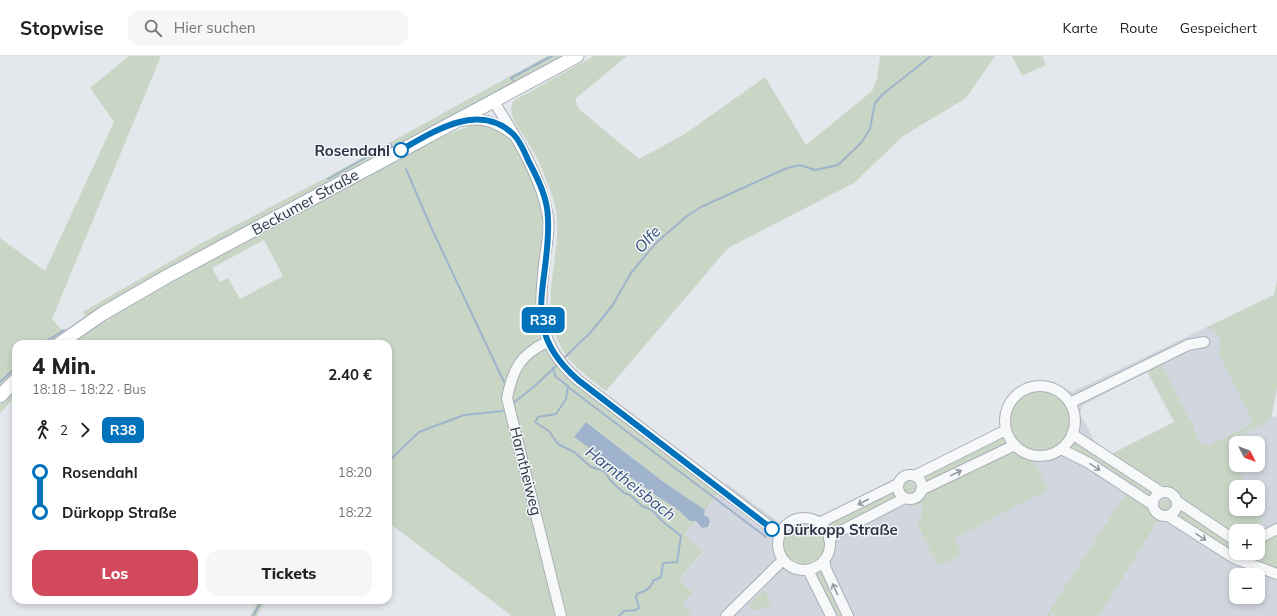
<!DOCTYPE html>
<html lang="de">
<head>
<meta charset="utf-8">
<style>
	:root { --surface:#fff; --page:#f6f6f6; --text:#202124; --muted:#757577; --line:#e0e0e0; --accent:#d1495b }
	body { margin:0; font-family:Mulish,sans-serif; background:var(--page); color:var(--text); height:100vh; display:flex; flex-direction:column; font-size:15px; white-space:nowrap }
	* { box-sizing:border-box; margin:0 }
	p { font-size:13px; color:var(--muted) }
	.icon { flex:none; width:22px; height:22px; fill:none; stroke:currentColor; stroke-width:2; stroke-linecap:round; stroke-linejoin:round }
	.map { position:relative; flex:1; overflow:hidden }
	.details { position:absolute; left:12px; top:284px; width:380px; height:264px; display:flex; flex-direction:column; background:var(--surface); border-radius:12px; box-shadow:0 2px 6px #0003 }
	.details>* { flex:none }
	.badge { padding:0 8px; border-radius:6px; font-size:14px; line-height:26px }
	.needle { width:26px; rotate:132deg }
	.controls { position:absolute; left:1229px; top:380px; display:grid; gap:8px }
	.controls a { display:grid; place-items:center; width:36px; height:36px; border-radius:8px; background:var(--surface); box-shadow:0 2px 6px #0003; font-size:20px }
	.map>.badge { position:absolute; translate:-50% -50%; box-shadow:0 0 0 2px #fff }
	.legs { display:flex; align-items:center; gap:6px; height:44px; padding:0 20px; font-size:13px }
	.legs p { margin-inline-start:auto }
	.overview { display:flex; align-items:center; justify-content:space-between; height:68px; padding:0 20px }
	h1 { font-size:22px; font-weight:800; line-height:30px }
	.button { display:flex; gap:8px; margin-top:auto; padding:8px 20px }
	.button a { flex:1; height:46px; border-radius:12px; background:var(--accent); color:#fff; font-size:16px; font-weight:800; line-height:46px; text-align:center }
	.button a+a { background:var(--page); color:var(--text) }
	ul { padding:0 20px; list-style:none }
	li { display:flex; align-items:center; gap:14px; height:40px; font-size:15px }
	li i { display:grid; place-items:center; width:6px; height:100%; margin:0 5px; background:currentColor }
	li i::after { content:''; width:10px; height:10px; margin:-5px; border:3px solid; border-radius:50%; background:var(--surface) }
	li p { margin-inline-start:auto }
	li:first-child i { background:linear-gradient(#0000 50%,currentColor 0) }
	li:last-child i { background:linear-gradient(currentColor 50%,#0000 0) }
	header { display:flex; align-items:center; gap:24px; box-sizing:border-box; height:56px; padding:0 20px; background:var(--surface); border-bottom:1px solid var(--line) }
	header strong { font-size:19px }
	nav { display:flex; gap:22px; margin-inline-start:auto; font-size:14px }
	.search { width:280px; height:36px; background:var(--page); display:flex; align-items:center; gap:10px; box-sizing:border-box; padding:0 14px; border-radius:12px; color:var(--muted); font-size:15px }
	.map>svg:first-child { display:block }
	.built { fill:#d2d6de; fill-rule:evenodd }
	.green { fill:#c9d6c5; fill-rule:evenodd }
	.water { fill:#9fb4cc }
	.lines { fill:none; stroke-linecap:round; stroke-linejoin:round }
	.stream { stroke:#9fb4cc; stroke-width:2 }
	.minor-casing { stroke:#a9aeb7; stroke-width:12 }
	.major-casing { stroke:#a3abb8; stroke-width:15 }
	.minor { stroke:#f7f8fa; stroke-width:10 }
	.major { stroke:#fff; stroke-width:13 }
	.oneway { stroke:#9196a0 }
	.line-1-casing { stroke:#fff; stroke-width:9 }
	.line-1 { stroke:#0072bc; stroke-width:6 }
	.stop-1-dot { fill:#fff; stroke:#0072bc; stroke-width:2 }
	.labels { text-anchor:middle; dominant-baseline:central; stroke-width:3; stroke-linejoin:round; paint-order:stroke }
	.stop-label { font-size:15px; font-weight:bold; fill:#2b3445; stroke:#f4f6f9; text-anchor:end }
	.street-label { font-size:15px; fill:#2b3445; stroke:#f4f6f9 }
	.water-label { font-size:16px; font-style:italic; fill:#34527a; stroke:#f4f6f9 }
</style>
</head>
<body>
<header>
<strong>Stopwise</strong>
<div class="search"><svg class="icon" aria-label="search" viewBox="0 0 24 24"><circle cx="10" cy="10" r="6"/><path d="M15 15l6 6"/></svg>Hier suchen</div>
<nav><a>Karte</a><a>Route</a><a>Gespeichert</a></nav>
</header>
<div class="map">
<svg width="1277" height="560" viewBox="0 0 1277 560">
	<rect width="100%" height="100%" fill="#e4e7ec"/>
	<path class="built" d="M1277,225V334L1272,360L1277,361V560H646L703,497L685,479L696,465L702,472L710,469V466L704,459L705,454L726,427L781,468L801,460L827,459L890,428L903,418L916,416L995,376L1000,371L1006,348L1011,339L1020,332L1032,327L1044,326L1072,336L1274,239ZM1147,316L1174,366L1109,399L1098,391L1080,358L1083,349ZM1236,387H1258V409H1236ZM1236,431H1258V453H1236ZM1236,475H1258V497H1236ZM1236,519H1258V541H1236Z"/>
	<path class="green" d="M129,0H161L52,263L64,276L48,288H16V315L0,330V182L45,215L114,66L90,32Z
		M547,0H561L86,261L83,256L202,187L320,125Z
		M594,0H627L575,43L579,53L639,103L685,78L765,21L806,89L872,35L877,23L880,0H995L966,42L903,80L854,127L728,192L606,335C593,325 579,315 569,303C534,259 560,210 557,162C556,148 550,133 545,121C541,109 535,98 529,88C522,75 506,62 513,45Z
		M1012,0H1042L1046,9L1022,20Z
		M475,68H489L508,80L519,96L539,138L543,162L537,239L540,283L511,315L491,273L511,316L539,292L547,295L561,316L719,437L705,454L701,452L665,427L587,366L575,380L657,440L678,454L690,465H696L685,479L703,496L665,539L679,524L693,537L682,549L691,557L688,560H512L388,466V288H71C141,240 217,202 291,161C351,128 410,91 475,68ZM264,184L283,220L240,243L228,222L220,226L212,212Z
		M1277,225V331L1270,364L1228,385L1236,400V409L1247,431H1236V453H1258C1262,462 1264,469 1258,478V475H1236V481L1179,442L1175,437L1164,434L1110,399L1175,366L1148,316L1161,309L1193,369L1200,389L1205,387L1207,391L1253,367L1218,296C1225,282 1218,275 1205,272L1274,239Z
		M16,333V340L0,357V349Z
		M1010 365a30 30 0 1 1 60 0a30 30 0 1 1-60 0Z
		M1005,378L1010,387L925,430L920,421Z
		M1076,383L1156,437L1151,445L1070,392Z
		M1014,395L1033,404L1048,434L954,482L962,498L938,510L918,469L923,456L921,447L909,452L913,445L917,444L922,438Z
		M903 432a6 6 0 1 1 12 0a6 6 0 1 1-12 0Z
		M894,434L899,443L830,477L824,469Z
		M1127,436L1152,451L1156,459L1160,461L1099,560H1055L1051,557V560H1046Z
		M1160 449a6 6 0 1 1 12 0a6 6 0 1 1-12 0Z
		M1181,452L1236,489V497H1241V503L1175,461Z
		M783 489a21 21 0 1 1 42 0a21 21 0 1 1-42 0Z
		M1277,477V515C1266,511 1252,510 1251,497H1258V486Z
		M822,511L846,560H834L812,516Z
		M764,534L772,549L758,555L749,552L748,550Z
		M259,544H266L257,560H250Z"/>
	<path class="water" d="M586,366L665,427L705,454L704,459L708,461L710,466L708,471L702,472L696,465H690L678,454L657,440L574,381Z"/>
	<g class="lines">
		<path class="stream" d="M513,24L511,22L552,0
			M406,113L430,169L504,326
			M328,123L390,88L392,90
			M79,285L81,288
			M42,288L64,274
			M563,303L591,276L612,250L631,217L656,187L687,160L701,151L787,112L800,109L815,114L838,109L861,87L870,73L875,47L883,38L931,0
			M553,312L556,321L568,330L566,343L556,358L538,361L535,366L549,375L558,388L574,396L591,411L604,415L610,424L624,437L630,439L642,450L652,454L662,465L681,480L677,506L663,507L661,521L653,525C651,533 645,535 637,538L636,540L639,552L636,554L624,555L619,560
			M0,326L16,311
			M568,331L766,481
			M512,348L536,329L558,308
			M388,406L419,376L464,359L503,355L507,352
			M253,560L262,544"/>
		<g class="minor-casing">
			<path id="minor" d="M494,46C516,81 541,119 548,161C550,173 547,188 545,200C539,252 535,287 578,324L780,478
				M461,65C482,61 493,65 511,77
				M547,286C520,299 513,313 507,342L561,560
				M1005 365a35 35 0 1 1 70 0a35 35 0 1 1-70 0Z
				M1070,347L1188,289L1204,286
				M1072,378L1161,436
				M1061,393L1089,407L1153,449
				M898 431a12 12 0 1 1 24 0a12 12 0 1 1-24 0Z
				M914,420L1006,374
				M921,434L1015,389
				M1153 448a12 12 0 1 1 24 0a12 12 0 1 1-24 0Z
				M1178,446L1236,485
				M1168,460L1234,502L1277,518
				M778 488a26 26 0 1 1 52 0a26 26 0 1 1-52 0Z
				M819,467L898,428
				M829,483L837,477L905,442
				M1258,483L1277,473
				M824,504L826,513L848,560
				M808,514L831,560
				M726,560L783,504"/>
		</g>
		<g class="major-casing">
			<path id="major" d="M59,288L102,258L166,221L577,0
				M0,340L16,324"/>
		</g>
		<use href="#minor" class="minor"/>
		<use href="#major" class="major"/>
	</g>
	<defs><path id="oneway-shaft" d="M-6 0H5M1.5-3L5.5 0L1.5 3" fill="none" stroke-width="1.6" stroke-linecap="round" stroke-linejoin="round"/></defs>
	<g class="oneway">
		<use href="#oneway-shaft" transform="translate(1095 411) rotate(34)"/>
		<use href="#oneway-shaft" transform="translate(956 417) rotate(-26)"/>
		<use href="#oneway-shaft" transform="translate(863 446) rotate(153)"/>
		<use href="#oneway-shaft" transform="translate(1201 481) rotate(34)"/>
		<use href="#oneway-shaft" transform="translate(835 533) rotate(-115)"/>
	</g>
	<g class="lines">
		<g class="line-1-casing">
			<path id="line-1" d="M401,94C434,75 480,45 514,79C521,86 525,98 529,106C538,123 548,143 548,163C551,229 517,271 578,324L772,473"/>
		</g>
		<use href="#line-1" class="line-1"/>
	</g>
	<g class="stop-1-dot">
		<circle cx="401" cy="94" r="7"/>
		<circle cx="772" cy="473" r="7"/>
	</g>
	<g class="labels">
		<g class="stop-label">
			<text x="390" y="94">Rosendahl</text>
			<text x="783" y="473" text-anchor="start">Dürkopp Straße</text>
		</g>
		<g class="street-label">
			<text transform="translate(305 146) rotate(-29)">Beckumer Straße</text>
			<text transform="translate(526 415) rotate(76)">Harntheiweg</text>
		</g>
		<g class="water-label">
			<text transform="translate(647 183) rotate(-47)">Olfe</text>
			<text transform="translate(631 427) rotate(38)">Harntheisbach</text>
		</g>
	</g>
</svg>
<div class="controls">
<a><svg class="needle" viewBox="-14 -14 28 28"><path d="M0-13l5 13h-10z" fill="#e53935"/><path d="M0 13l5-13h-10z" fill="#757577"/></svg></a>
<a><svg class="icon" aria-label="locate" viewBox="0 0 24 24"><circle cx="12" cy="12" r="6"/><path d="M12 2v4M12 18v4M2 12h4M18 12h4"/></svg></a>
<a>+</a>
<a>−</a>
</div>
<b class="badge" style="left:543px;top:264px;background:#0072bc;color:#fff">R38</b>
<section class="details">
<div class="overview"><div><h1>4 Min.</h1><p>18:18 – 18:22 · Bus</p></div><b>2.40 €</b></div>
<div class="legs"><svg class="icon" aria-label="walk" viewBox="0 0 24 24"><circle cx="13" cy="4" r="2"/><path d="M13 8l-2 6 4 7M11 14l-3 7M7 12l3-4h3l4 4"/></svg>2<svg class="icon" aria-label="forward" viewBox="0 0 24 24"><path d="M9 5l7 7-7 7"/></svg><b class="badge" style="background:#0072bc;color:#fff">R38</b></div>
<ul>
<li><i style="color:#0072bc"></i><b>Rosendahl</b><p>18:20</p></li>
<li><i style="color:#0072bc"></i><b>Dürkopp Straße</b><p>18:22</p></li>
</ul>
<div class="button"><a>Los</a><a>Tickets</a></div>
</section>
</div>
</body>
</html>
